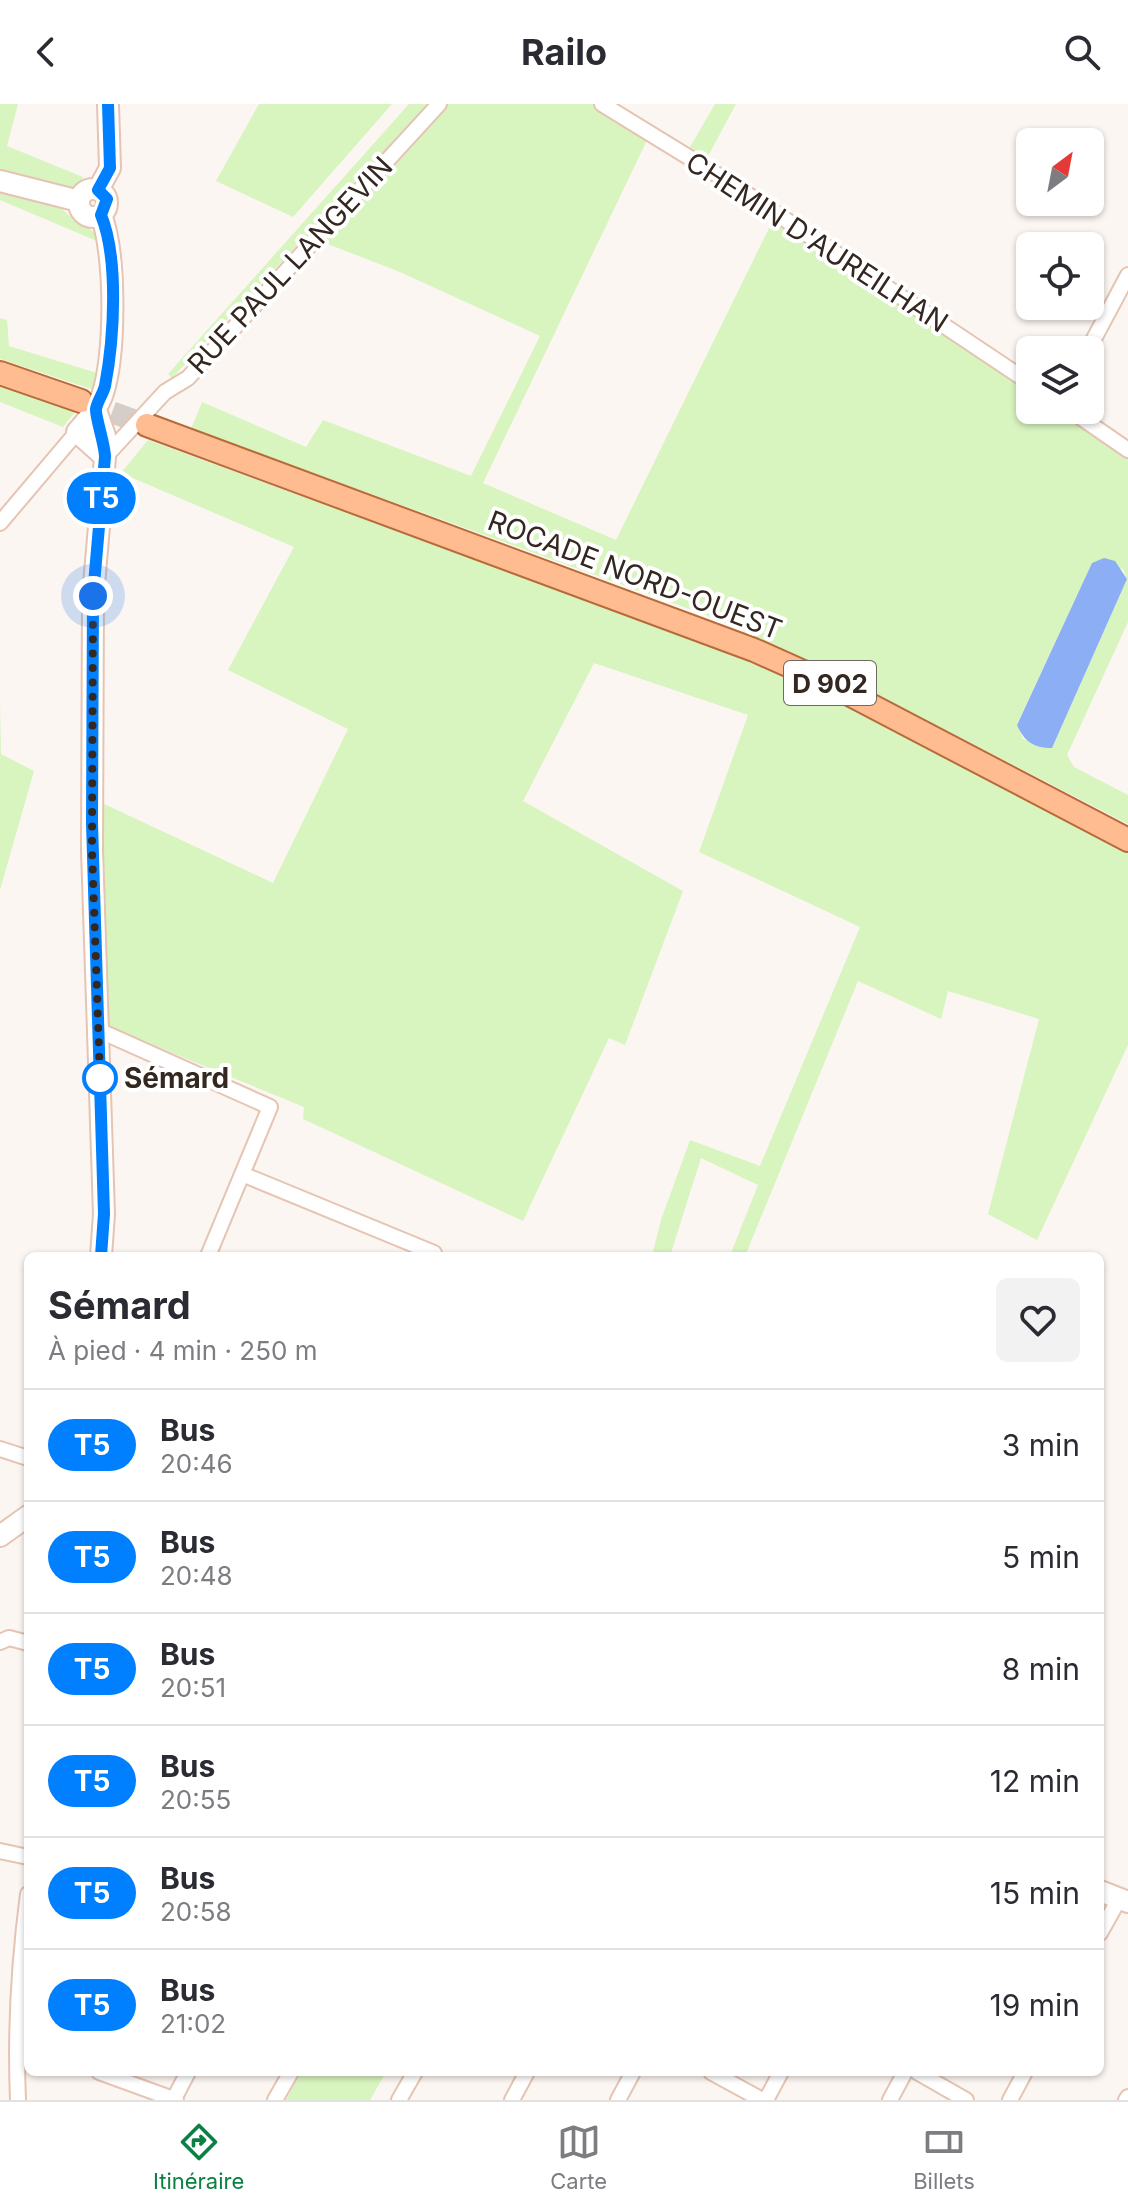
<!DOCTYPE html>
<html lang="fr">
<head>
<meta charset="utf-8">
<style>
	:root { --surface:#fff; --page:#f2f2f3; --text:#2b2b33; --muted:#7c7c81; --line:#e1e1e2; --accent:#0b8043 }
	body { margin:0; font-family:Inter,sans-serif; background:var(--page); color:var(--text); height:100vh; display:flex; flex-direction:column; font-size:30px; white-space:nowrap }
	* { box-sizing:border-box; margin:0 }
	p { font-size:26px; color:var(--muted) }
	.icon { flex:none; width:44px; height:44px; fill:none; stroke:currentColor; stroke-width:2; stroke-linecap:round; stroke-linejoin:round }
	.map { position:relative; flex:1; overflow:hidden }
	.panel { position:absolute; left:24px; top:1148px; width:1080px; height:824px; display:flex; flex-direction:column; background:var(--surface); border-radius:12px; box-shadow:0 2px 6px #0004 }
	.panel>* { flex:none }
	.badge { padding:0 16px; border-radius:26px; font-size:28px; line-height:52px }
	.needle { width:52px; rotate:32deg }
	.buttons { position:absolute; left:1016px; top:24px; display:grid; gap:16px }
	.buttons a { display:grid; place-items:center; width:88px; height:88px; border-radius:12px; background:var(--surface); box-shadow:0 2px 6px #0004; font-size:40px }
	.you { position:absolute; width:40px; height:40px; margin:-20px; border:6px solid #fff; border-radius:50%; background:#1a73e8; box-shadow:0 0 0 12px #1a73e833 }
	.map>.badge { position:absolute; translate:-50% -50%; box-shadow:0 0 0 4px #fff }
	.round { display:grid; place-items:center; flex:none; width:84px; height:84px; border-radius:12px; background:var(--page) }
	.headline { display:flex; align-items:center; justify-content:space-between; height:136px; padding:0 24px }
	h1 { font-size:38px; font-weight:700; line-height:60px }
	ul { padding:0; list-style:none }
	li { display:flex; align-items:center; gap:24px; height:112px; padding:0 24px; border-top:2px solid var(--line) }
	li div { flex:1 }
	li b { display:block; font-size:30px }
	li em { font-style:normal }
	li .badge { min-width:88px; font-weight:700; text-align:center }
	header { display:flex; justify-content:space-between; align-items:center; height:104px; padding:0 24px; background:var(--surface); font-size:36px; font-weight:700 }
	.menu { display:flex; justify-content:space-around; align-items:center; height:112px; border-top:2px solid var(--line); background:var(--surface); font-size:22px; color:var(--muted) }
	.menu a { display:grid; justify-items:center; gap:4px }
	.menu .on { color:var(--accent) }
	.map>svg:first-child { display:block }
	.green { fill:#d8f4bf; fill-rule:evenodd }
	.water { fill:#8caef4 }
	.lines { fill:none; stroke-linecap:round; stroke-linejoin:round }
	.primary-tunnel { stroke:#d4cdc8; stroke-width:22; stroke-dasharray:22 11; stroke-linecap:butt }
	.street-casing { stroke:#e5c4b3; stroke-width:18 }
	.secondary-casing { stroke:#e5c4b3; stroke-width:24 }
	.primary-casing { stroke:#b86b39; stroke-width:26 }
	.street { stroke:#fff; stroke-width:14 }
	.secondary { stroke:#fff; stroke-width:20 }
	.primary { stroke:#ffbc91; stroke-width:22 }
	.line-casing { stroke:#fff; stroke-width:18 }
	.line { stroke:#0080ff; stroke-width:12 }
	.walk { stroke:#332720; stroke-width:8; stroke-dasharray:0 14.4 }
	.stop-dot { fill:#fff; stroke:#0080ff; stroke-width:4 }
	.labels { text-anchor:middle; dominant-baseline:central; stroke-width:8; stroke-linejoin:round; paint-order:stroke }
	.shield { fill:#fff; stroke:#706863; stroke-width:2 }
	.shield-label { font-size:26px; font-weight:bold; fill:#332720 }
	.street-label { font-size:28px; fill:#332720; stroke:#fff }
	.stop-label { font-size:28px; font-weight:bold; fill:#332720; stroke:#fff; text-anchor:start }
</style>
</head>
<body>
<header><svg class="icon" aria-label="back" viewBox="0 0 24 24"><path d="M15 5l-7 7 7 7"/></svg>Railo<svg class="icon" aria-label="search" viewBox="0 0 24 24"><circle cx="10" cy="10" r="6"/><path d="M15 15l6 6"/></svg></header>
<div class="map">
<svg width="1128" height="1996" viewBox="0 0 1128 1996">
	<rect width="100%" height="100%" fill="#fcf6f2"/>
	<path class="green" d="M0,0H18L7,42L83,73L81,79L68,85L0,72Z
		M259,0H392L293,113L216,77Z
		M409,0H430L172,274L168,270Z
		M447,0H593L648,34L483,379L616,436L773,116L1030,287V306H1058L1128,352V518L1067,651L1074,663L1128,691V720L824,563L717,515L191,325L202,298L306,343L323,316L471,372L540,232L400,168L320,137ZM1092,459L1123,465L1127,475L1052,644L1023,635L1017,620Z
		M715,0H736L707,54L690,43Z
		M0,84L63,101L62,105C76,119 94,123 104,140L0,96Z
		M0,214L7,216L9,242L100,270L94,286L0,255Z
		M0,279L75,308L63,323L0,298Z
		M148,336L669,526L796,577L1128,747V941L1037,1136L988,1110L1039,915L948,887L941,915L858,877L745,1152L731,1149L758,1081L701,1054L670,1152H652L661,1116L690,1036L760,1062L860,823L699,748L748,611L594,559L523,697L683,787L625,941L609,934L523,1117L303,1015L304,1003L109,923L102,699L273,779L348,625L228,566L294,443L121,369Z
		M0,597L1,650L34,667L0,786Z
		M301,1968H386L370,1996H286Z"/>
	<path class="water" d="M1104,454L1115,457L1127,475L1052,644C1033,644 1024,637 1017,621L1092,459Z"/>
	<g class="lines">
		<path class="primary-tunnel" d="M81,297L147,321"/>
		<g class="street-casing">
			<path id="street" d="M602,0L729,78L1030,279
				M1088,246L1128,171
				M1070,306L1128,346
				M105,353L165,288L188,274L439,0
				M0,419L77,328
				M98,926L270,1003L208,1152
				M242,1070L434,1149
				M0,1345L28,1354
				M0,1538L9,1534L28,1539
				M0,1747L28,1753
				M1100,1829L1119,1795
				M99,1968L176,1996
				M711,1968L762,1996
				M917,1968L966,1996
				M174,1995L188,1968
				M18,1996C15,1926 19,1859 28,1790
				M275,1996L291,1968
				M399,1996L415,1968
				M512,1996L527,1968
				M618,1996L633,1968
				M766,1996L781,1968
				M890,1996L905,1968
				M1010,1996L1025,1968
				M1126,1996L1128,1993"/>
		</g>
		<g class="secondary-casing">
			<path id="secondary" d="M0,77L79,97
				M79 99a14 14 0 1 1 28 0a14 14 0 1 1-28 0Z
				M98,86L110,64L108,0
				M101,111C116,149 116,252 102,292C97,306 87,316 77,328L105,353
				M96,306L105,332V353L93,492L92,746L104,1110L101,1152
				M0,1432L28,1412
				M1100,1787L1128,1798"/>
		</g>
		<g class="primary-casing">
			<path id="primary" d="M0,269L81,297
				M147,321L754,546L828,579L1128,736"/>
		</g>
		<use href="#street" class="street"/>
		<use href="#secondary" class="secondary"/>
		<use href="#primary" class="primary"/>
	</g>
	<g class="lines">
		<g class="line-casing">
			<path id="line" d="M101,1152L104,1110L92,719L93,492L105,353C105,341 95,312 96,305C97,298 103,290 105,282C114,235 119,155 101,111L107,95L98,86L110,64L108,0"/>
		</g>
		<use href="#line" class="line"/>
		<path class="walk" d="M93,492L92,746L100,974"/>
	</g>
	<circle class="stop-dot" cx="100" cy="974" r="16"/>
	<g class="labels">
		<rect class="shield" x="784" y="557" width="92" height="44" rx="6"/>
		<g class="shield-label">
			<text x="830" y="579">D 902</text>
		</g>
		<g class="street-label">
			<text transform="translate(817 138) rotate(33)">CHEMIN D'AUREILHAN</text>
			<text transform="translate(290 161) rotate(-47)">RUE PAUL LANGEVIN</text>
			<text transform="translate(635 471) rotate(21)">ROCADE NORD-OUEST</text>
		</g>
		<g class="stop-label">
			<text x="124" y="974">Sémard</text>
		</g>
	</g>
</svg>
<div class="buttons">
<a><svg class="needle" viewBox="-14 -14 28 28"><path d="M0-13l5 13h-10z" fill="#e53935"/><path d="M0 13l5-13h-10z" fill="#7c7c81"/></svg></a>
<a><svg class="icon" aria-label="locate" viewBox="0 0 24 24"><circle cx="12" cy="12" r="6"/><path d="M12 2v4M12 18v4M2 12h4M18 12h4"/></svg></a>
<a><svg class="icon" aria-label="layers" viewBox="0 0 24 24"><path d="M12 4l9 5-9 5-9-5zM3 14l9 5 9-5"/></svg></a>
</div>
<div class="you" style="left:93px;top:492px"></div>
<b class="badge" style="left:101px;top:394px;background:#0080ff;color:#fff">T5</b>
<section class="panel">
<div class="headline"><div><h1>Sémard</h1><p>À pied · 4 min · 250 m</p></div><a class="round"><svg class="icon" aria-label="heart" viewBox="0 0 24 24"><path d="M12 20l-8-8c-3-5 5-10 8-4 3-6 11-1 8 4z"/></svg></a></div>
<ul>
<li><span class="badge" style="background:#0080ff;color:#fff">T5</span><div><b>Bus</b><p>20:46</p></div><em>3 min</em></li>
<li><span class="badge" style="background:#0080ff;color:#fff">T5</span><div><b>Bus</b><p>20:48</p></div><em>5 min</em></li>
<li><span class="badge" style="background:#0080ff;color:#fff">T5</span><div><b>Bus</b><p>20:51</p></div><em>8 min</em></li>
<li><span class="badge" style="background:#0080ff;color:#fff">T5</span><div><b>Bus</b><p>20:55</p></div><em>12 min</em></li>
<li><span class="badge" style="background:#0080ff;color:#fff">T5</span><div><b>Bus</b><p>20:58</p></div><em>15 min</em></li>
<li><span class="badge" style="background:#0080ff;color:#fff">T5</span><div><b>Bus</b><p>21:02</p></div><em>19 min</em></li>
</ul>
</section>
</div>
<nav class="menu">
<a class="on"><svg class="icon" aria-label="directions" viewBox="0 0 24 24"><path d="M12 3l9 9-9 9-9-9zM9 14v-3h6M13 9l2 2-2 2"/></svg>Itinéraire</a>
<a><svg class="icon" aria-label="map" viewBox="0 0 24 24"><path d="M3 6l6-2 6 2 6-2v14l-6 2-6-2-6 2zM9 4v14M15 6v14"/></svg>Carte</a>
<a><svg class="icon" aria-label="tickets" viewBox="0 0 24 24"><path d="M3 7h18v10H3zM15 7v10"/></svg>Billets</a>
</nav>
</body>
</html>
